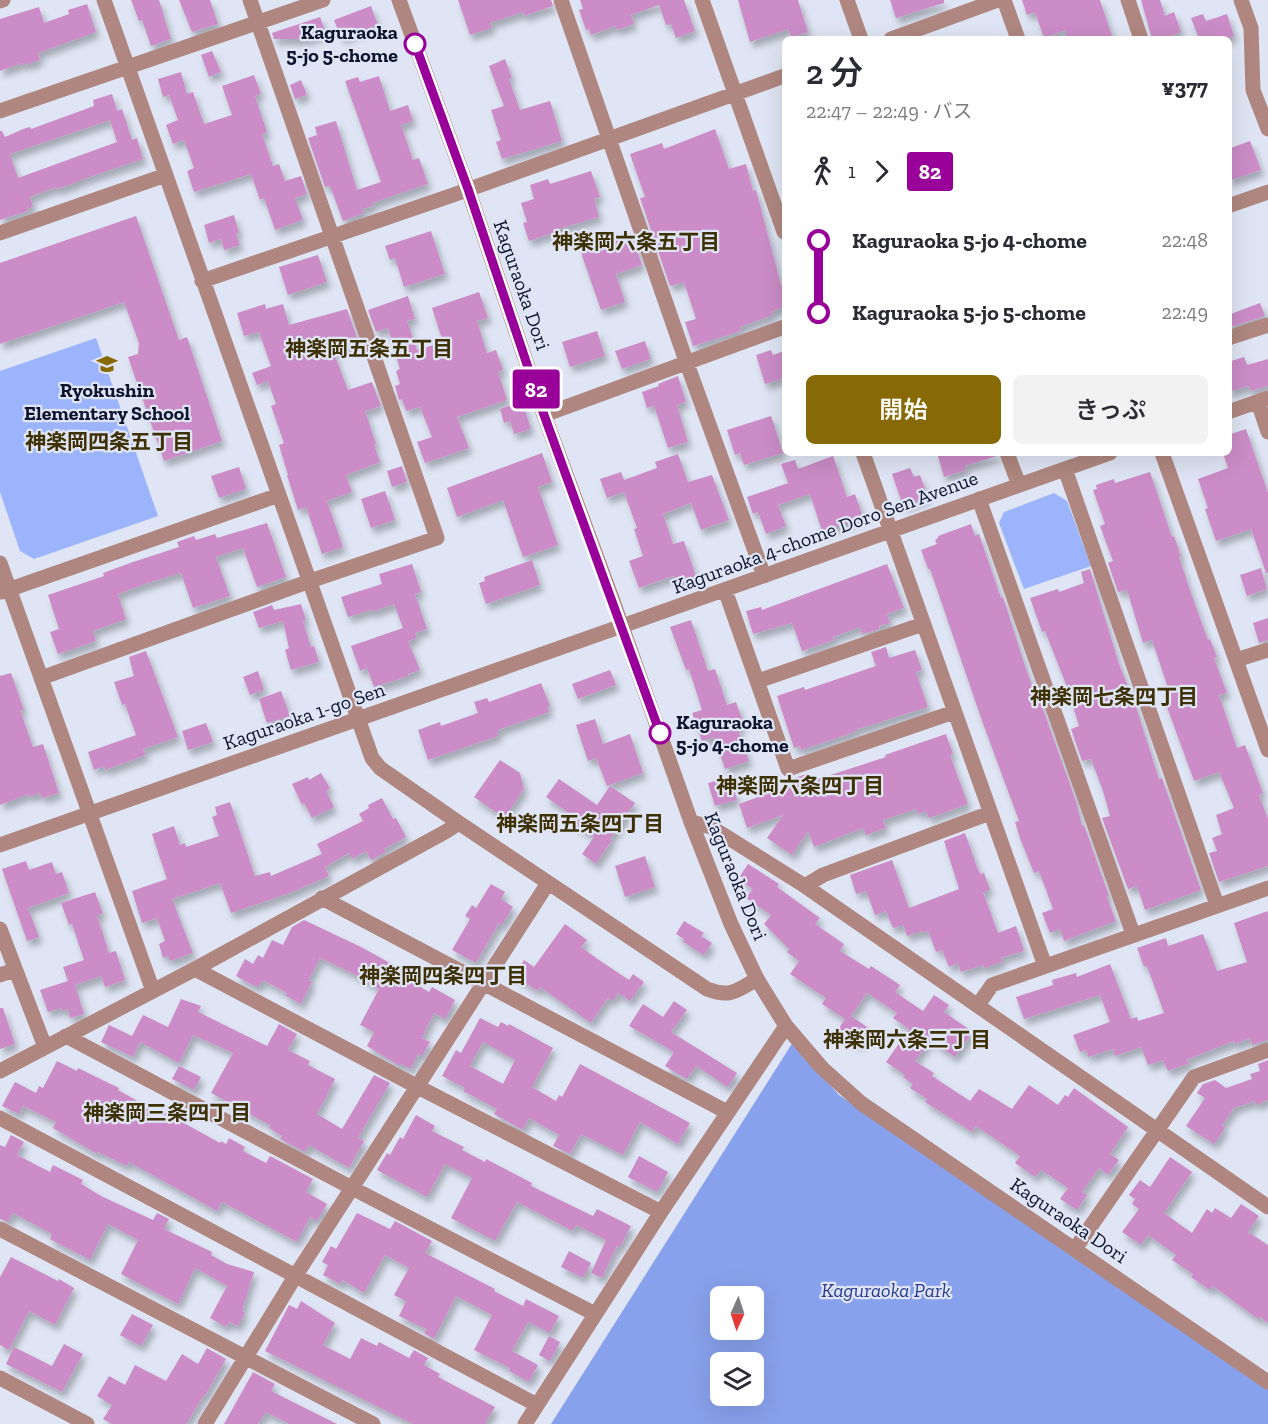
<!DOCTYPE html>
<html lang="ja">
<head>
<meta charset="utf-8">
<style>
	:root { --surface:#fff; --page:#f2f2f3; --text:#2b2b33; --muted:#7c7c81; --accent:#876905 }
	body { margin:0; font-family:"Zilla Slab","Noto Sans JP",serif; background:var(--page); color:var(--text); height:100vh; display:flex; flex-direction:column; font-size:22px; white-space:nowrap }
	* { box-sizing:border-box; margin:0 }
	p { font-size:20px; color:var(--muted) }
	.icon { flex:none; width:33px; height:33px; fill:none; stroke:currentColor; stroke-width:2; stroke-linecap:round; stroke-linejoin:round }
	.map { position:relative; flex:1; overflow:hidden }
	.sheet { position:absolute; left:782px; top:36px; width:450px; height:420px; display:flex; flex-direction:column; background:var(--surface); border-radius:9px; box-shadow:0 6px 24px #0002 }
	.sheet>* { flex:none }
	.badge { padding:0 12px; border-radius:4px; font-size:21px; line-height:39px }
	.needle { width:39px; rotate:183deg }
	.controls { position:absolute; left:710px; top:1286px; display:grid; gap:12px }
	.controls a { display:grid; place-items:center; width:54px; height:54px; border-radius:9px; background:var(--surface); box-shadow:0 6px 24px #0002; font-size:30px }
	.map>.badge { position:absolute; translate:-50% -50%; box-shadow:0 0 0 3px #fff }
	.legs { display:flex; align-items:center; gap:9px; height:66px; padding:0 24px; font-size:20px }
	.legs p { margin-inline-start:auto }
	.overview { display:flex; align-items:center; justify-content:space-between; height:102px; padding:0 24px }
	h1 { font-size:33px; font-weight:600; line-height:45px }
	.primary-button { display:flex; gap:12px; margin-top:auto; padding:12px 24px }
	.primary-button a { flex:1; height:69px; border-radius:9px; background:var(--accent); color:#fff; font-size:24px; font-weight:600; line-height:69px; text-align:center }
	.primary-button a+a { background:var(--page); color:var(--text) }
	ul { padding:0 24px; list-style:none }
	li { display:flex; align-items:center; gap:21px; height:72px; font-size:22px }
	li i { display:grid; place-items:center; width:9px; height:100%; margin:0 8px; background:currentColor }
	li i::after { content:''; width:15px; height:15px; margin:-8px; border:4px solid; border-radius:50%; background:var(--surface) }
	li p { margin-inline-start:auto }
	li:first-child i { background:linear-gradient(#0000 50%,currentColor 0) }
	li:last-child i { background:linear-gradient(currentColor 50%,#0000 0) }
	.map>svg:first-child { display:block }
	.green { fill:#9bb4fb }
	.forest { fill:#88a1ec; fill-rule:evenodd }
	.building { fill:#cb8cc7; fill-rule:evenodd; filter:url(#shadow) }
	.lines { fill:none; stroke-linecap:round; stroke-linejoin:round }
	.minor { stroke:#af8780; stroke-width:15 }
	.tertiary { stroke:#af8780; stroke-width:15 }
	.line-1-casing { stroke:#fff; stroke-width:14 }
	.line-1 { stroke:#909; stroke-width:9 }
	.stop-1-dot { fill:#fff; stroke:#909; stroke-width:3 }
	.labels { text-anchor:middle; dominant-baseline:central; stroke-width:4.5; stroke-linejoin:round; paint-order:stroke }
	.stop-label { font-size:20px; font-weight:bold; fill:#0c142e; stroke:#dfe5f4; text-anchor:end }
	.street-label { font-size:20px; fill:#0c142e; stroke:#dfe5f4 }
	.poi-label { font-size:20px; font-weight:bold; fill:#0c142e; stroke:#dfe5f4 }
	.park-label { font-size:20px; font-style:italic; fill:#273a90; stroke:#dfe5f4 }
	.neighbourhood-label { font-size:21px; font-weight:bold; fill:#3f3106; stroke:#dfe5f4 }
</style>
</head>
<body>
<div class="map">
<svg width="1268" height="1424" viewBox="0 0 1268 1424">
	<defs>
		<filter id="shadow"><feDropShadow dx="3.5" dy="6" stdDeviation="3" flood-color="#0004"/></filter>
	</defs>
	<rect width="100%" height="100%" fill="#dfe5f4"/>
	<path class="green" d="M96,338L158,516L34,559L20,551L0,492V371Z
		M1054,493L1067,501L1091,566L1024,589L999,523L1004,512Z"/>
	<path class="forest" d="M793,1042L839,1095L1268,1389V1424H551ZM720,1296H753V1329H720ZM720,1362H753V1395H720Z"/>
	<path class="building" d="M131,0H159L171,39L151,46L142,20L139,21Z
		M179,0H210L218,24L192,32Z
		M458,0H551L553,6L524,16L523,12L490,23L492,28L470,35Z
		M580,0H684L695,31L676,38L671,24L666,25L659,5L631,15L634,24L617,30L616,26L591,35L589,29L586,30L579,10L583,9Z
		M738,0H798L808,32L791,37L788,29L750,42Z
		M890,0H944V3L896,18Z
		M1022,0H1100L1112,36L1103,39H1066V30L1044,38L1035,12L1027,15Z
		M1141,0H1160L1165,16L1174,12L1181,32L1163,39H1152Z
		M87,4L96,32L38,53L40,60L24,65L23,63L0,71V19L39,7L44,23L69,14L68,10Z
		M371,6L378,25L341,38L334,20Z
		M1203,14L1206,21L1227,14L1234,36L1225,39H1199L1191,18Z
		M320,17L326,33L307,39H274L272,33Z
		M212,51L221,72L209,77L201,55Z
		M505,59L512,78L509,79L520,110L550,101L562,141L502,159L496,142L501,140L491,110L504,106L489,66Z
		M181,72L187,94L193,92L204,124L232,115L222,86L254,75L261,94L255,96L267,132L262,134L273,166L279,164L285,181L301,176L307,194L295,198L303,220L275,230L264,198L260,200L251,174L194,192L187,171L194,168L184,140L173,144L166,125L178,120L169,95L163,97L158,79Z
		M379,76L390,111L408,105L413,121L401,125L413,160L419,158L428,184L372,203L373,206L362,209L364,213L343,221L330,186L325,187L308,138L317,135L315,127L336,121L357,190L381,182L345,81L358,77L360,82Z
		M301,80L307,95L295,99L290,85Z
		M112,94L117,111L122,109L132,140L137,138L143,159L78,181V182L57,189L56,187L30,197L33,207L27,209L28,211L0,220V131H2L5,137L23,129L30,127L31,129L94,106L93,100ZM110,120L117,142L18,178L10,154Z
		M715,129L729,169L746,164L753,191L756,190L781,285L784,284V307L771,312L773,315L740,327L741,331L693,346L685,322L696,319L684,282L670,286L640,198L645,197L630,154L662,143L664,149Z
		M1250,141L1261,170L1228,181V149Z
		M591,171L600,197L594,199L599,217L558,229V231L529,241L523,223L527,222L521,203L534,199L530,185L548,179L550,184Z
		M234,215L239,233L236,234L240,245L224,250L221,239L209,243L204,225Z
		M136,216L179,340L187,337L222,441L164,461L128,357L138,354L139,343L124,302L0,344V263Z
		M431,231L445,274L404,287L395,258L390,260L385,246Z
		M631,233L642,265L616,274L625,302L601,310L580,250Z
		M318,255L327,282L288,295L279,267Z
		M479,292L488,318L477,321L487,353L496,350L503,370L498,372L507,400L457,417L469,448L425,463L417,442L432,437L420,407L406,411L402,399L399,400L395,386L400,384L396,371L400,369L388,328L376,332L368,310L408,296L415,319L407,321L417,350L443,342L432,308Z
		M1260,303L1265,316L1228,328V315Z
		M265,304L266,309L283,304L289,325L347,309L359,343L333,351L348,390L372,382L381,406L365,411L376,444L374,445L380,462L346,475L352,492L327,501L343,547L322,554L306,507L298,510L287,475H288L279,445L284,443L271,406L276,404L268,381L257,385L252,373L271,366L259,332L244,336L237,313Z
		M597,331L605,356L570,367L562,342Z
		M645,341L651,359L622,369L615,351Z
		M771,350L773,355L784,351V378L765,384L756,355Z
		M1244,357L1247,365L1268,359V386L1251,391L1249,386L1228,392V362Z
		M678,376L686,402L677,405L688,442L668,448L654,406L647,408L642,392L659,386L658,384Z
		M522,401L531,429L514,434L510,421L504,423L500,409Z
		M771,416L783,453L744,465L740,453L735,455L727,430Z
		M1246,429L1268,493V573H1266L1251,529L1216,541L1205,509L1208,508L1198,479L1228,468L1223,453H1228V435Z
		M542,453L552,482L538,487L558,545L523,557L503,500L457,517L447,488Z
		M937,453H997V456L965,466L966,470L944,477Z
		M678,454L688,482L712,475L729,520L701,530L691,503L663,514L673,544L684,541L696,576L676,582L673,576L639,588L629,561L643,556L634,529L637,528L624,492L607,498L600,479L621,472L624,480L657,468L655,462Z
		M833,456L847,497L855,494L863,517L822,531L810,494L778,505L786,526L766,534L758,512L753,514L747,497L788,483L781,464L795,460L798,469Z
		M402,466L407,482L392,487L387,471Z
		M239,467L246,489L219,498L211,476Z
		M910,468L914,477L920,475L928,497L903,506L892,474Z
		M1150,472L1172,537L1174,536L1181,556L1179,557L1192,596L1208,640L1210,639L1217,657L1214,658L1227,693L1219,695L1237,748L1245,745L1263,793L1259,795L1268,819V866L1219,882L1209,853L1217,851L1212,838L1222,834L1216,815L1234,808L1219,772L1194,781L1163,696L1170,694L1152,640L1143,643L1127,590L1118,592L1108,563L1113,561L1100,526L1105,524L1093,490L1097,489L1096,485L1114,479L1115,483Z
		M385,491L395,520L371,528L361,499Z
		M267,523L286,577L257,587L243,548L216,557L230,596L193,608L181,573L148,583L118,594L126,619L93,631L96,641L58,654L50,632L59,629L48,595L104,576L103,573L133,562L179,547L177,542L194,536L196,540L215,534L217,538Z
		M971,524L975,536L979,534L1001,598L1003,597L1024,663L1037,699L1039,698L1076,801L1082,826L1084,825L1109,896L1107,897L1116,921L1064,941L1060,929L1050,933L1042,913L1053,909L1039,871L1034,873L1021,841L1015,822L1019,821L981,718L930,569H928L921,550L937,544L935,540L938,538V536Z
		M532,560L540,585L486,604L479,583L485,581L484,577Z
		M412,564L421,592L415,594L427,629L415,633L417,638L408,641L420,670L408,674L409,676L374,687L367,668L360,671L351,646L403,628L394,604L372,612L371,610L348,617L341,597L382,584L379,574Z
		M887,564L904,608L887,614L890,623L879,626L880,629L862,634L860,627L833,637L834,640L802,651L792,623L753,634L746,611L761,607L762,610Z
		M1261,568L1267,589L1247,596L1240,575Z
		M1090,569L1118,661L1136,707L1159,779L1162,778L1201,890L1145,910L1137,886L1128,889L1102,818L1110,816L1103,791L1091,759L1082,761L1071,729L1079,726L1067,687L1045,631L1042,632L1030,598L1058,589L1059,592L1084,583L1081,572Z
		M301,604L306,620L303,621L311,647L314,646L319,662L291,670L285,650L289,648L283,621L259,628L253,612L272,605L274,610Z
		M1268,618V640L1259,643L1253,623Z
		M691,620L708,671L715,669L727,705L736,702L744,725L737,727L749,761L725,769L714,737L702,741L692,713L702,710L689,669L686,670L670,627Z
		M886,647L889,658L915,650L922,670L916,672L928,707L858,729L852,733L801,750L800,746L794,748L777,696L804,687L805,690L876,666L871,652Z
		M146,651L178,737L143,749L146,755L105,770L104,766L94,770L88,752L136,735L125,704L122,705L114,682L134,676L129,657Z
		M610,670L616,685L578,699L572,684Z
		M258,671L264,690L250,695L243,677Z
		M11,673L24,710H20L33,747L43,744L59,793L42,798L40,793L30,797L29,794L0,805V676Z
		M541,683L550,706L547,707L549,712L498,730V736L428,760L418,730L440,722L441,726L478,713L474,702L487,698L489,702Z
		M281,691L290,716L267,723L259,699Z
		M595,719L603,744L630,734L643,773L607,786L596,758L588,761L576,725Z
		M206,723L213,742L188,750L182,731Z
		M946,734L953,754L950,755L968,804L929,818L926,811L918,814L916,809L883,820L886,828L866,835L863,828L814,847L808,831L792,855L767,838L783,815L747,828L739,804L788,786L786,781L806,774L809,782L886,757L885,755Z
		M500,760L520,773L524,789L504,818L474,797Z
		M321,773L330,788L326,791L334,807L312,818L304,803L302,805L292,784L308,777L309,780Z
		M730,777L737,800L715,806L708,783Z
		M559,779L597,805L610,786L635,803L610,839L612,840L596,864L582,854L594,837L571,822L574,817L546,797Z
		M382,798L393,819L396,818L406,837L384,849L386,852L371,860L366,851L352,859L349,853L325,867L329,876L290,893L231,913L220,883L172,899L193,953L170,961L168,956L163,958L159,944L165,941L157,918L142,923L132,891L167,879L152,834L174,826L180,845L185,843L186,847L219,836L212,817L217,815L215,807L230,802L255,876L270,872L271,876L322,854L317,844L363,821L359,814L369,808L368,805Z
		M965,833L976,864L980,874L984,873L990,890L983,892L998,933L1016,926L1024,951L1001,958L1002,962L984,968L983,965L961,972L958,963L949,967L942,950L936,952L928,931L923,933L922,931L907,936L903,925L893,928L886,911L875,915L866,891L856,894L850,875L892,860L909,908L959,889L944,841Z
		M645,856L655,887L625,897L615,866Z
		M26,861L29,870L52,862L56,874L62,872L69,893L28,908L39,937L27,941L2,869Z
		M748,864L779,884L777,887L820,918L815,924L844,944L840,951L869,969L871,966L900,985L895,992L923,1011L934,995L949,1005L944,1012L973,1032L955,1057L930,1040L915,1061L934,1073L932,1076L970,1101L979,1089L1012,1109L1029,1085L1058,1105L1065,1095L1068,1097L1074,1088L1128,1127L1110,1154L1119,1160L1108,1175L1099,1168L1082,1192L1087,1195L1077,1210L1060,1199L1068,1188L1041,1170L1035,1177L1015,1163L1020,1156L976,1126L972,1132L925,1102L927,1099L910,1088L913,1084L903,1077L905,1075L886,1062L909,1029L893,1018L897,1013L867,993L851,1016L870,1029L859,1045L837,1031L845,1019L822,1004L826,998L790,974L799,961L787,952L789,949L764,924L771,915L746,898L753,889L742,882L744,879L740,876Z
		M491,884L505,892L501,899L513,907L502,925L499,923L476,963L452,950L470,919L465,916L472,905L476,908Z
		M95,892L103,914L97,915L109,953L116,951L125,980L105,987L101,976L75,985L84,1014L70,1018L68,1009L62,1011L61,1008L48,1012L40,990L68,981L63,967L84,960L72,924L69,925L61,903Z
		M1268,911V1040L1252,1045L1250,1038L1235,1044L1234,1041L1186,1060L1190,1063L1168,1071L1163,1060L1148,1065L1141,1047L1115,1056L1113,1049L1088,1057L1086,1050L1080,1052L1073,1035L1110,1022L1100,995L1024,1019L1016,997L1053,985L1052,980L1076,973L1077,977L1110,964L1131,1019L1137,1017L1138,1021L1164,1013L1147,966L1144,967L1137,948L1166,938L1168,946L1203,934L1217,971L1247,962L1234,923Z
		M304,920L361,947L410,974L407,979L429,992L432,987L455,1000L445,1019L434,1013L422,1038L430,1042L422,1056L418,1054L411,1069L401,1064L400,1066L367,1046L374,1032L360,1025L379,989L356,975L320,958L309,980L312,982L301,1004L286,996L287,993L263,980L259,986H254L236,976L245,959L253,964L258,955L263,958L272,940L283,945L292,927Z
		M684,921L704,933L701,936L712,943L704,955L683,942L684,939L676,934Z
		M565,924L587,940L581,947L599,960L629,980L633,974L644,982L630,1001L618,993L613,1001L608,998L591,1023L540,987L538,991L514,976L524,960L534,967Z
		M181,999L201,1006L198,1012L267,1046L279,1024L297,1034L288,1050L310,1061L308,1065L335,1079L317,1114L342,1129L374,1075L390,1083L358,1138L364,1141L349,1168L309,1145L305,1152L280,1139L282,1136L269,1128L270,1125L211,1093L233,1053L193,1035L179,1063L140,1042L133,1057L101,1042L109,1025L132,1036L143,1015L168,1027Z
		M674,1001L687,1010L671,1032L737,1073L728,1087L696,1066L687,1079L680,1075L665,1066L674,1052L629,1026L643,1004L663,1017Z
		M0,1008H3L15,1044L0,1049Z
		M480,1018L498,1027L501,1022L508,1026L509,1024L553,1048L532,1087L556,1101L559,1095L562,1097L580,1064L690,1123L678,1144L640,1122L623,1155L581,1134L570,1154L553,1146L559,1135L529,1118L523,1130L494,1114L497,1109L463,1091L465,1088L442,1076L456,1050L461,1053ZM483,1042L515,1060L503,1084L470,1066Z
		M1268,1060V1100L1256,1105L1255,1101L1234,1108L1222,1125L1225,1128L1214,1144L1186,1126L1205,1098L1197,1093L1203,1084L1215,1080L1226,1088L1252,1079L1250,1074L1260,1071L1258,1064Z
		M57,1061L77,1071L78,1068L119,1088L118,1090L150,1108L151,1105L220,1143L221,1141L226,1144L229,1138L245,1147L243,1151L266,1163L270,1156L313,1179L306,1192L327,1204L317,1221L310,1217L297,1242L222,1202L217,1211L129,1162L127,1166L98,1152L97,1154L53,1128L56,1122L23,1106L19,1114L2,1106L15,1082L36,1093L39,1086L43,1088Z
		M179,1066L201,1077L194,1090L172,1079Z
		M416,1115L435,1126L432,1131L464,1147L462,1150L485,1162L486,1159L532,1183L531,1186L593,1216L597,1209L631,1226L620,1247L617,1246L602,1278L591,1273L606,1240L576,1225L573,1231L517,1202L495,1241L451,1218L472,1178L445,1164L427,1197L377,1170L387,1153L390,1155L400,1137L403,1139Z
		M11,1135L24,1142L17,1155L50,1172L53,1165L83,1180L81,1184L103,1197L153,1220L157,1213L169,1219L164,1229L212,1252L211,1255L227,1264L254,1272L242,1311L245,1312L238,1326L229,1322L226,1327L210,1318L227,1286L195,1268L178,1304L121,1274L138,1240L108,1224L90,1260L50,1239L52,1234L13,1213L8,1222L0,1219V1145L5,1147Z
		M639,1156L668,1172L657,1192L628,1177Z
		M1170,1157L1192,1172L1164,1213L1192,1233L1207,1209L1212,1213L1215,1208L1231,1218L1241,1204L1259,1216L1248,1232L1268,1245V1323L1260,1317L1258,1319L1213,1286L1210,1290L1191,1277L1193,1274L1172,1260L1176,1255L1148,1235L1141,1245L1122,1232L1139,1209L1132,1204L1135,1199L1129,1195L1140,1180L1150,1187Z
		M357,1213L390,1229L395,1221L432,1241L425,1253L495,1289L494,1291L523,1306L526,1299L559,1316L550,1333L528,1322L512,1351L538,1365L529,1382L509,1371L510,1368L474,1350L492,1315L456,1296L434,1339L424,1333L426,1329L399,1316L406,1301L394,1295L409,1268L385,1255L364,1293L343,1280L340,1284L323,1275L328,1265L322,1262L331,1246L336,1249Z
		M569,1251L591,1263L583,1278L561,1267Z
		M11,1257L58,1281L59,1279L74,1288L55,1325L29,1311L9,1350L0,1345V1277Z
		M301,1301L335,1323L323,1345L350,1359L361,1338L377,1346L379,1342L409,1358L414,1350L428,1358L424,1365L440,1374L438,1377L495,1407L485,1424H413L265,1351L289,1305L297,1309Z
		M132,1314L153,1325L141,1346L120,1335Z
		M549,1336L560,1342L550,1361L539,1355Z
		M64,1344L83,1354L62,1392L6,1364L14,1347L52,1366Z
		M207,1348L226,1359L205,1396L204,1395L186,1424H112L103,1419L112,1405L97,1396L109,1376L125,1385L135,1365L166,1381L182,1354L198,1364Z
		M253,1372L275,1384L271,1391L337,1424H289L266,1412L258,1424H224Z"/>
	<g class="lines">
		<path class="minor" d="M104,0L372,758L380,768L459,823L707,989C731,998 736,991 757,979
			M561,0L686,361L764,576
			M702,0L784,232
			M847,0L861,39
			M1004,0L1018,39
			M1128,0L1141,39
			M1241,0L1251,28L1253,90L1268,129
			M0,1L3,0
			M891,39L998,0
			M0,111L323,0
			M1228,206L1268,192
			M0,233L166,175
			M202,281L453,195L784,76
			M1228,338L1268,325
			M1258,402L1268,432
			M1228,412L1268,398
			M544,415L784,327
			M863,453L1045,966
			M1007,453L1019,485
			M1162,453L1268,750
			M1065,469L1217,905
			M979,499L1133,934
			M0,563L153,991
			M725,590L788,769L954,712
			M2,592L279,495
			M622,626L1110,453
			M1236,660L1268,650
			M41,678L310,581L437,538L250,0
			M758,681L923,624
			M691,822L711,827L805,886L1268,1207
			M805,886L823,875L990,813
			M322,898L727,1112
			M0,929L45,1047
			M195,969L418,1087L661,1212
			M0,975L15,970
			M978,1005L992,985L1268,888
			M66,1036L352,1188L595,1314
			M0,1071L195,969L445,832L459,823
			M0,1118L537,1405
			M0,1229L373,1424
			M1075,1249L1194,1077L1268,1050
			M0,1378L87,1424
			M205,1424L296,1275L548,883
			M525,1424L661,1212L786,1026"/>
		<path class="tertiary" d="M399,0L468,189L544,415L613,601L691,822L731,924L757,979L786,1026L822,1068L861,1103L1268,1382
			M0,845L622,626"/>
	</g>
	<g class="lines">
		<g class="line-1-casing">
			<path id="line-1" d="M415,44L468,189L544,415L660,733"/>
		</g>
		<use href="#line-1" class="line-1"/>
	</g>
	<defs>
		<g id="school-bare" transform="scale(1.62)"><path d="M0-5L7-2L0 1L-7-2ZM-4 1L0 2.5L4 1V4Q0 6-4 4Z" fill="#876905" stroke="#dfe5f4" stroke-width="2.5" paint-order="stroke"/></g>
	</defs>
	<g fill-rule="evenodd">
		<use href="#school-bare" x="107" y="364"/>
	</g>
	<g class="stop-1-dot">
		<circle cx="415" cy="44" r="10"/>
		<circle cx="660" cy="733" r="10"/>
	</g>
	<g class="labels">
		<g class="stop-label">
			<text x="398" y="32">Kaguraoka<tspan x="398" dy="23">5-jo 5-chome</tspan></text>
			<text x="676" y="722" text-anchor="start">Kaguraoka<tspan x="676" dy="23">5-jo 4-chome</tspan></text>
		</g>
		<g class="street-label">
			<text transform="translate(522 285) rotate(71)">Kaguraoka Dori</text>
			<text transform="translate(825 532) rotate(-20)">Kaguraoka 4-chome Doro Sen Avenue</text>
			<text transform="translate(304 716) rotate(-19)">Kaguraoka 1-go Sen</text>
			<text transform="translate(736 876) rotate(68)">Kaguraoka Dori</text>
			<text transform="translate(1069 1220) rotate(34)">Kaguraoka Dori</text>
		</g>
		<g class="poi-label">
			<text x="107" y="390">Ryokushin<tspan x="107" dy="23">Elementary School</tspan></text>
		</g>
		<g class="park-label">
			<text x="886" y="1290">Kaguraoka Park</text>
		</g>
		<g class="neighbourhood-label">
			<text x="636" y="241">神楽岡六条五丁目</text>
			<text x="369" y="348">神楽岡五条五丁目</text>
			<text x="109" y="441">神楽岡四条五丁目</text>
			<text x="1114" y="696">神楽岡七条四丁目</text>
			<text x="800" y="785">神楽岡六条四丁目</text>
			<text x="580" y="823">神楽岡五条四丁目</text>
			<text x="443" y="975">神楽岡四条四丁目</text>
			<text x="907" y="1039">神楽岡六条三丁目</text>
			<text x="167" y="1112">神楽岡三条四丁目</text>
		</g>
	</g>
</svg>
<div class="controls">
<a><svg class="needle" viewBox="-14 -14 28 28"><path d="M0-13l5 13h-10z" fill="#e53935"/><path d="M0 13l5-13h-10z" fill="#7c7c81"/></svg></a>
<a><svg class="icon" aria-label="layers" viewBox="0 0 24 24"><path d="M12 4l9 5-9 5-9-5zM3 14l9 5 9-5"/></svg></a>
</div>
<b class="badge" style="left:536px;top:389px;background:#909;color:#fff">82</b>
<section class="sheet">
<div class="overview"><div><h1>2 分</h1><p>22:47 – 22:49 · バス</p></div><b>¥377</b></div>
<div class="legs"><svg class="icon" aria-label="walk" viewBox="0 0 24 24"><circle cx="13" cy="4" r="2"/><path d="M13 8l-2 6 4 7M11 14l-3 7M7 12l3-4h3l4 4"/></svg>1<svg class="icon" aria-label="forward" viewBox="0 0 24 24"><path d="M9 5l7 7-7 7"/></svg><b class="badge" style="background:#909;color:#fff">82</b></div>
<ul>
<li><i style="color:#909"></i><b>Kaguraoka 5-jo 4-chome</b><p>22:48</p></li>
<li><i style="color:#909"></i><b>Kaguraoka 5-jo 5-chome</b><p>22:49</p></li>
</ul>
<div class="primary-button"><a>開始</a><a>きっぷ</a></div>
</section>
</div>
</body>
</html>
